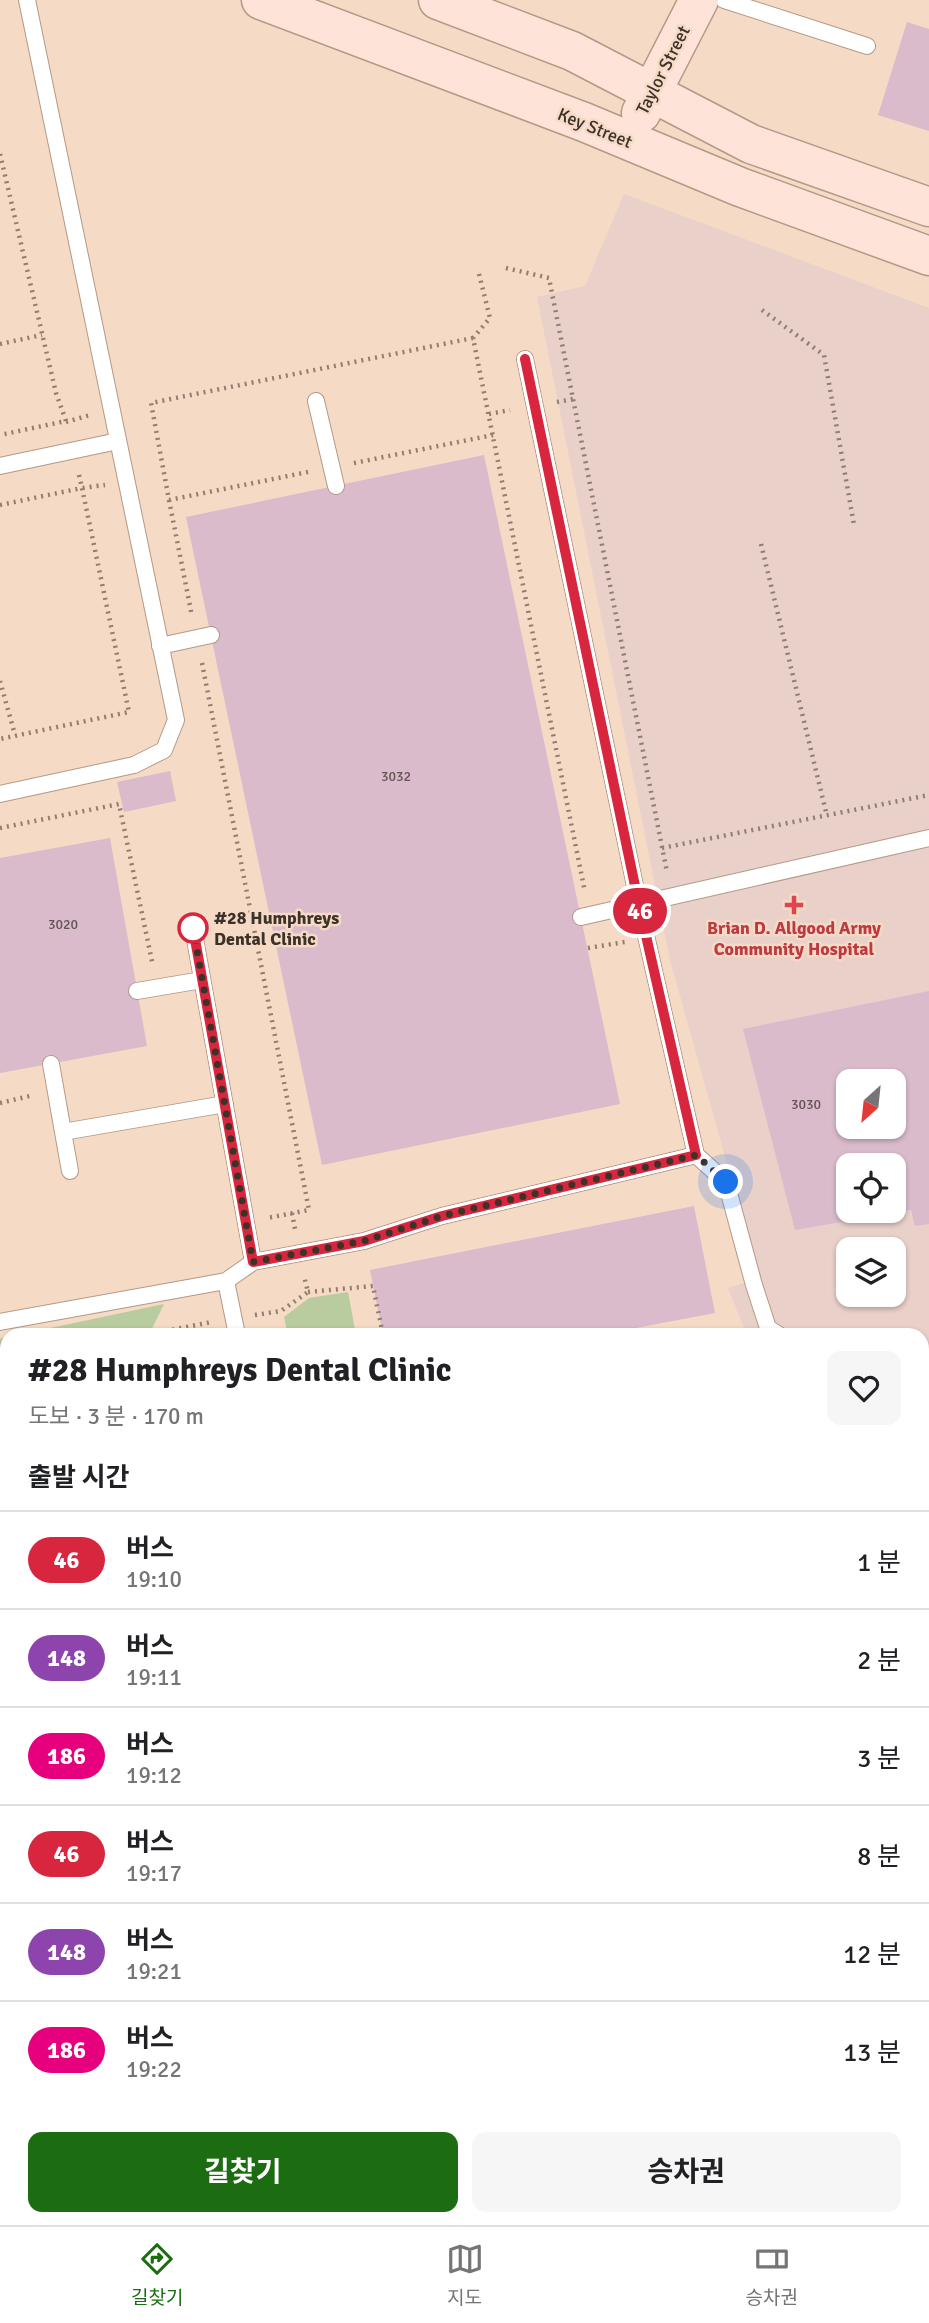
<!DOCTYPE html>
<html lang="ko">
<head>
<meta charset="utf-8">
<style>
	:root { --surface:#fff; --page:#f6f6f6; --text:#202124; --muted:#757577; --line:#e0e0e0; --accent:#1c6d12 }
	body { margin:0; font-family:Signika,"Noto Sans KR",sans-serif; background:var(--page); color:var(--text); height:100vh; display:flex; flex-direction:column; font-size:26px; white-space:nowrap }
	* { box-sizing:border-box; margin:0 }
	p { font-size:23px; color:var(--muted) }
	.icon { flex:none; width:38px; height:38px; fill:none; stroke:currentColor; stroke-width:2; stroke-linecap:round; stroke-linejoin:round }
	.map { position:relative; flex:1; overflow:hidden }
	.details { position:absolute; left:0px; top:1328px; width:929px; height:898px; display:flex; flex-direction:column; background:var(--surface); border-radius:21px 21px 0 0; box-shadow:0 2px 5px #0004 }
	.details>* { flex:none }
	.badge { padding:0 14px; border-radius:23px; font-size:24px; line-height:46px }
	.needle { width:46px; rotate:207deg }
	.controls { position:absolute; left:836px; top:1069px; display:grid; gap:14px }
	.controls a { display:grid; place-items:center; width:70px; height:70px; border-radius:14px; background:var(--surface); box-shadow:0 2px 5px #0004; font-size:35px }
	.you { position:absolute; width:35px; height:35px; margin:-18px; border:5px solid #fff; border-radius:50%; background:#1a73e8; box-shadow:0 0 0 10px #1a73e833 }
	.map>.badge { position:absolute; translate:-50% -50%; box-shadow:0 0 0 4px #fff }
	h2 { padding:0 28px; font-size:26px; line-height:63px }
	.round { display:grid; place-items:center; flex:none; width:74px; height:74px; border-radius:14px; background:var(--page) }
	.summary { display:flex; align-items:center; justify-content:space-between; height:119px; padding:0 28px }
	h1 { font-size:33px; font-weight:700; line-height:52px }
	.action { display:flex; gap:14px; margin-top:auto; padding:14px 28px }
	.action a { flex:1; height:80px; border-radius:14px; background:var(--accent); color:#fff; font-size:28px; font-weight:700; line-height:80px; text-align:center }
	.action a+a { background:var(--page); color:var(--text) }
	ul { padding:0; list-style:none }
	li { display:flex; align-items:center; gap:21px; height:98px; padding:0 28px; border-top:2px solid var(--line) }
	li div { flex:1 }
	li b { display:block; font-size:26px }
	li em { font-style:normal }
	li .badge { min-width:77px; font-weight:700; text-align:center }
	.menu { display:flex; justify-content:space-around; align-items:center; height:98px; border-top:2px solid var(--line); background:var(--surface); font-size:19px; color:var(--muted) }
	.menu a { display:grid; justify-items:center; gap:4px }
	.menu .active { color:var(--accent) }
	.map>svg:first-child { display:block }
	.medical { fill:#e9d0c9; fill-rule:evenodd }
	.green { fill:#b8cca0 }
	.water { fill:#6dbdce; stroke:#5e939d; stroke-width:2 }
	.building { fill:#dabbcb; fill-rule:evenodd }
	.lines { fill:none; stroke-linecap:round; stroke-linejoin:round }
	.lane-casing { stroke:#b39986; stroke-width:18 }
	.secondary-casing { stroke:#b39986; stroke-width:41 }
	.path { stroke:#907e70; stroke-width:4.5; stroke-dasharray:2 5; stroke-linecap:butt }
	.lane { stroke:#fff; stroke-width:16 }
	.secondary { stroke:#fee3d8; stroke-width:38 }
	.line-casing { stroke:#fff; stroke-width:16 }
	.line { stroke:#d7263d; stroke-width:10 }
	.walk { stroke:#3c322a; stroke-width:7; stroke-dasharray:0 12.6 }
	.health-dot { fill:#e0444e; stroke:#f5dac5; stroke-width:2.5 }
	.stop-dot { fill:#fff; stroke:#d7263d; stroke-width:3.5 }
	.labels { text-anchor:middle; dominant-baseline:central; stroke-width:5; stroke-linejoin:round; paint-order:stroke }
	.number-label { font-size:14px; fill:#645452 }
	.street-label { font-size:18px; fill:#3c322a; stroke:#f5dac5 }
	.stop-label { font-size:18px; font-weight:bold; fill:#3c322a; stroke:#f5dac5; text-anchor:start }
	.health-label { font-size:18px; font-weight:bold; fill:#be3a42; stroke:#f5dac5 }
</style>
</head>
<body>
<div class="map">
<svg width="929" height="2225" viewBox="0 0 929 2225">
	<rect width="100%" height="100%" fill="#f5dac5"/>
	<path class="medical" d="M624,194L929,308V1551L922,1536V1335H755L744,1328L728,1288L759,1278L670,960L537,297L585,286ZM849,1082H894V1127H849ZM849,1166H894V1211H849ZM849,1250H894V1295H849Z"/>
	<path class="green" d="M348,1292L356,1335H288L284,1317L309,1298Z
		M164,1304L149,1335H17Z
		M7,1337V1375L0,1376V1339Z
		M7,1509V1758L0,1748V1511Z
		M922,1647L929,1649V2225H739L720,2219H922Z
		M0,2028L7,2036V2111L0,2107Z"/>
	<path class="water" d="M922,1681L929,1684V2085L922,2081Z"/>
	<path class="building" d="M907,22L929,29V131L878,115Z
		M484,455L620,1104L322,1165L186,517Z
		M170,771L176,801L124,812L117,782Z
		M110,838L147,1046L0,1073V858Z
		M929,991V1224L915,1226L911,1210L795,1230L743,1029ZM849,1082H894V1127H849ZM849,1166H894V1211H849Z
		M694,1206L715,1313L599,1335H383L370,1270Z
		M7,1375V1509L0,1511V1376Z
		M7,1571V1628L0,1629V1572Z"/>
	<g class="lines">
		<g class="lane-casing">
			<path id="lane" d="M724,0L867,46
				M525,359L639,905L696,1155L726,1182L754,1285L768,1328L779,1335
				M316,401L336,486
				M0,466L118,441
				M160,646L211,635
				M0,794L134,765L164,750L176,720L27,0
				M581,917L929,838
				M193,928L253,1262
				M137,991L202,980
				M51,1064L63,1132
				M70,1171L63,1132L225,1104
				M226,1281L237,1335
				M0,1322L226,1281L253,1262L364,1241L442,1216L696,1155
				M922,1504L929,1523"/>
		</g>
		<g class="secondary-casing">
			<path id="secondary" d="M261,0L584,122L740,187L929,256
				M438,0L572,51L751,144L929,207
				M641,113L699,0
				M0,1816L7,1825
				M587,2219L604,2225"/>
		</g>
		<path class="path" d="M0,154L56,393L66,421L0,435
			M506,268L549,278L667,872
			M479,274L490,318L473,338L585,892
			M762,310L824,355L854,525
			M0,344L42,335
			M557,402L573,399
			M489,414L510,410
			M66,422L90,415
			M354,463L493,435
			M308,472L169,500L151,403L473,338
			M79,475L82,488L105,485
			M169,500L192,616
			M0,505L82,488L129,712L0,739
			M761,544L827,816
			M202,663L309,1210L267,1218
			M0,681L15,735
			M0,828L119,804L153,966
			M662,848L929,795
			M588,948L625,942
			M0,1103L34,1095
			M292,1213L295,1229
			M308,1292L373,1286L383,1335
			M255,1315L281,1311L308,1292L304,1276
			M145,1335L212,1322
			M599,1335H600
			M0,1364L7,1363
			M922,1574L929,1591
			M922,1632L929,1613
			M922,1636L929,1638
			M0,1715L7,1725
			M0,1924L7,1932
			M384,2219L397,2225
			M786,2219L806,2225
			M870,2219L874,2225"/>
		<use href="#lane" class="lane"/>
		<use href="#secondary" class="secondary"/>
	</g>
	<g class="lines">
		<g class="line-casing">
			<path id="line" d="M193,928L253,1262L364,1241L442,1216L696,1155L639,905L525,359"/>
		</g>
		<use href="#line" class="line"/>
		<path class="walk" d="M193,928L253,1262L364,1241L442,1216L696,1155L726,1182"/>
	</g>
	<path class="health-dot" d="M790.5 894.5h7v7h7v7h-7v7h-7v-7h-7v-7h7z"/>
	<circle class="stop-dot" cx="193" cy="928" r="14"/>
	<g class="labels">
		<g class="number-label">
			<text x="396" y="776">3032</text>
			<text x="63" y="924">3020</text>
			<text x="806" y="1104">3030</text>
		</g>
		<g class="street-label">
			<text transform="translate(663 70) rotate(-63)">Taylor Street</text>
			<text transform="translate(595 128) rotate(22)">Key Street</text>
		</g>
		<g class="stop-label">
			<text x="214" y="918">#28 Humphreys<tspan x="214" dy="21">Dental Clinic</tspan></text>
		</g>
		<g class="health-label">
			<text x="794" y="928">Brian D. Allgood Army<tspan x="794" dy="21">Community Hospital</tspan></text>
		</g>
	</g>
</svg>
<div class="controls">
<a><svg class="needle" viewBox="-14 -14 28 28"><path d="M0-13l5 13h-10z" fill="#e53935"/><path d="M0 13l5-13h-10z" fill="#757577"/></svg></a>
<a><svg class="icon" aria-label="locate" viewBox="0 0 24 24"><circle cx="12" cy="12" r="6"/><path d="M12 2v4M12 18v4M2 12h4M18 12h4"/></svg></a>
<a><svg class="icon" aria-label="layers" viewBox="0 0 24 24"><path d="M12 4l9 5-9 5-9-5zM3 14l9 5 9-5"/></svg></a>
</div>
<div class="you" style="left:726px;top:1182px"></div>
<b class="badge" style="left:640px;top:911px;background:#d7263d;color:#fff">46</b>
<section class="details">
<div class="summary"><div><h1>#28 Humphreys Dental Clinic</h1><p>도보 · 3 분 · 170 m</p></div><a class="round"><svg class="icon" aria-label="heart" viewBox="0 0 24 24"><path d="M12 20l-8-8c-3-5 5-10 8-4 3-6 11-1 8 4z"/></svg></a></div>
<h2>출발 시간</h2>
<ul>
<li><span class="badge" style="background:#d7263d;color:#fff">46</span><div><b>버스</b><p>19:10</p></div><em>1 분</em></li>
<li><span class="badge" style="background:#8e44ad;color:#fff">148</span><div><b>버스</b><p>19:11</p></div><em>2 분</em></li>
<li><span class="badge" style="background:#e6007e;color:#fff">186</span><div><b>버스</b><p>19:12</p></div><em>3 분</em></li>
<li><span class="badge" style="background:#d7263d;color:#fff">46</span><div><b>버스</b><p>19:17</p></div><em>8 분</em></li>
<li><span class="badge" style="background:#8e44ad;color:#fff">148</span><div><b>버스</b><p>19:21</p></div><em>12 분</em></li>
<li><span class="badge" style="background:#e6007e;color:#fff">186</span><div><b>버스</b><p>19:22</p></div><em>13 분</em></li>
</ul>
<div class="action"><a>길찾기</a><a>승차권</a></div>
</section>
</div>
<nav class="menu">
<a class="active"><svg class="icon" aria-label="directions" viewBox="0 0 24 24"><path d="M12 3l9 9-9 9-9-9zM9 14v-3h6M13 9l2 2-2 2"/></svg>길찾기</a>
<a><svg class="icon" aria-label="map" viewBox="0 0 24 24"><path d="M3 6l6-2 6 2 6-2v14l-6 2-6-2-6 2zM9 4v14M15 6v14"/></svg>지도</a>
<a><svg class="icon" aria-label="tickets" viewBox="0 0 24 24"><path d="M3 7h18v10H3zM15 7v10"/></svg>승차권</a>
</nav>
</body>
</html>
